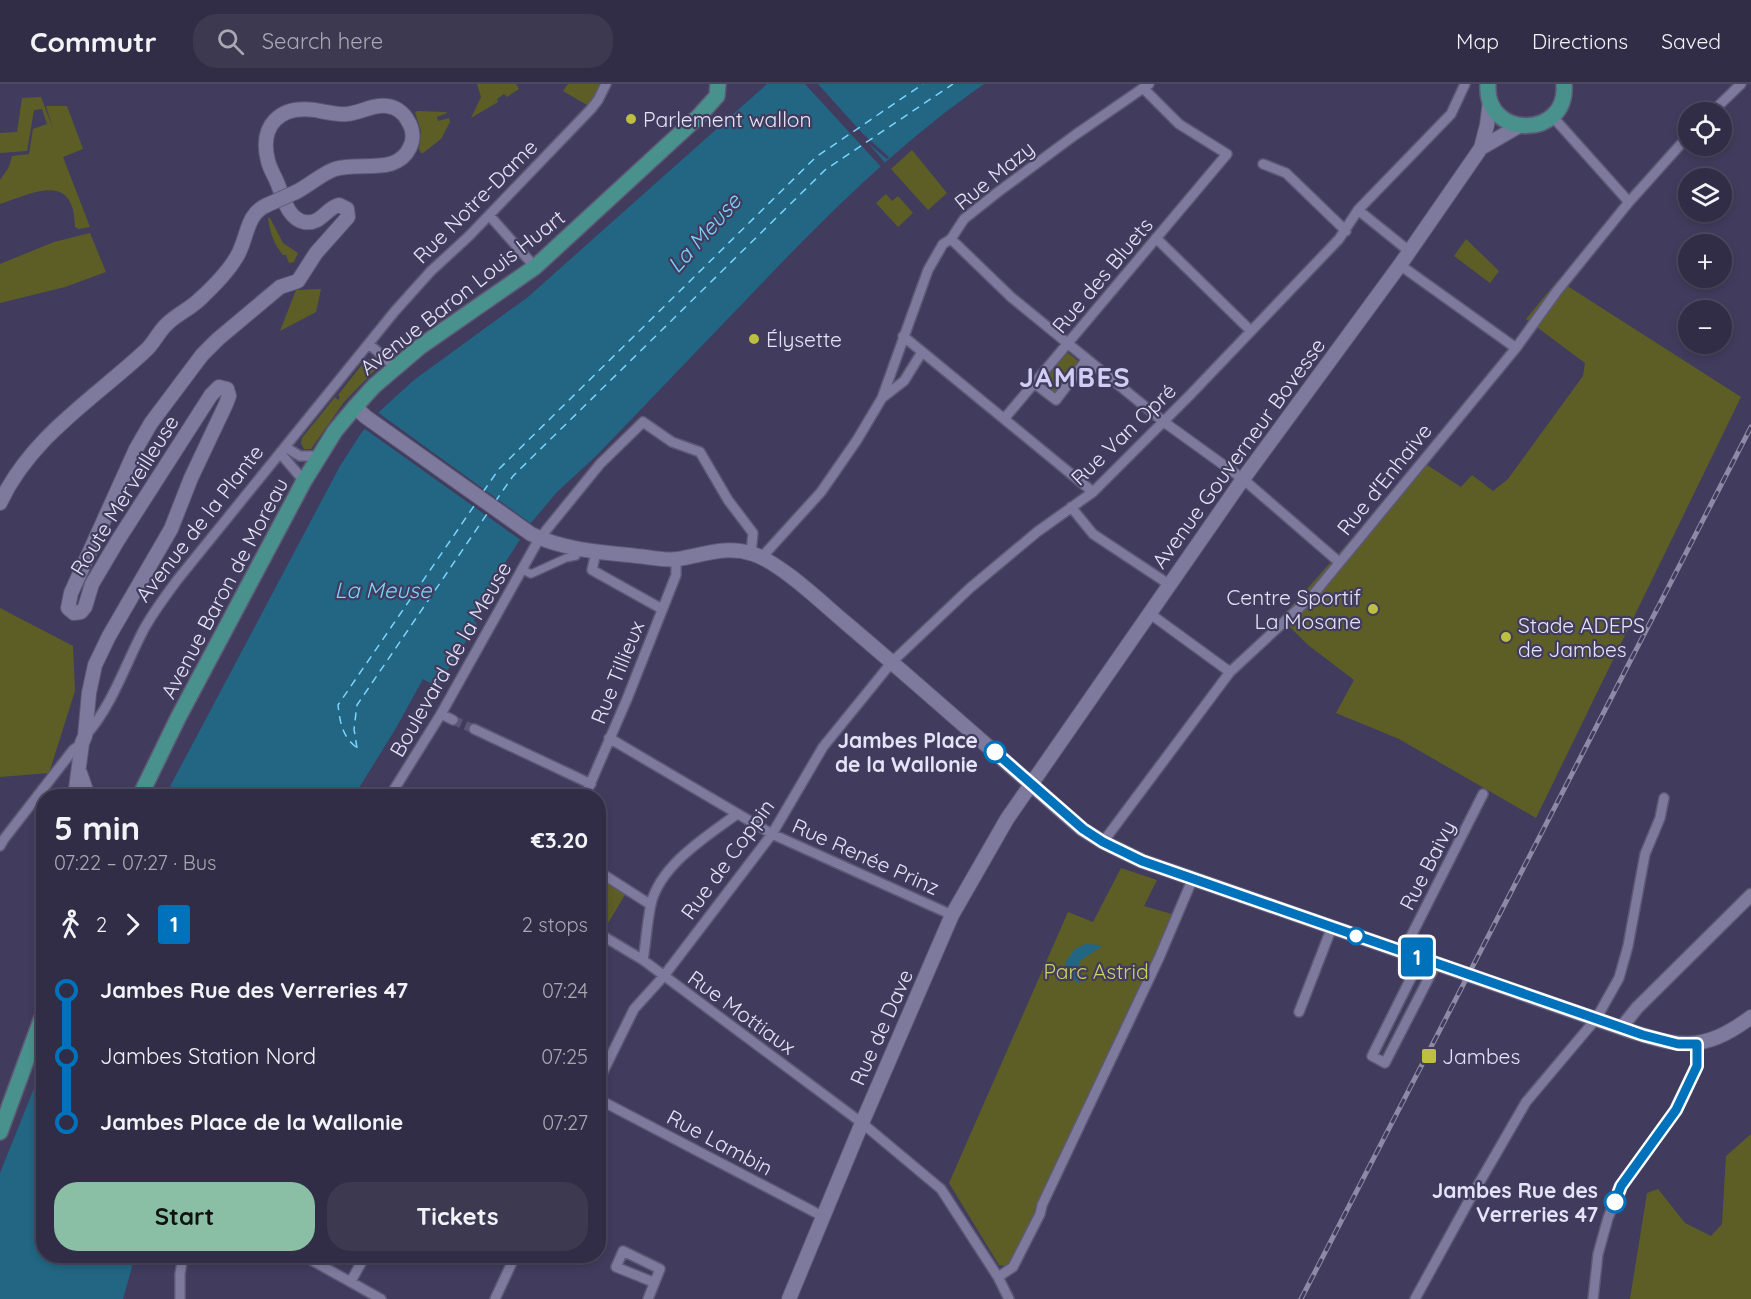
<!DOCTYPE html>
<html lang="en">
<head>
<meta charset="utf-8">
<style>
	:root { --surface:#312d46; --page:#3d3951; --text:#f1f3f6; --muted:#a8a8b3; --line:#4c495f; --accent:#8abfa5 }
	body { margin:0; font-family:Quicksand,sans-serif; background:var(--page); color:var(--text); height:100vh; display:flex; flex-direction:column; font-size:22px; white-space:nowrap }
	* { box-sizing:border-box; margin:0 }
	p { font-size:20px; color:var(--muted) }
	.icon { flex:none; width:33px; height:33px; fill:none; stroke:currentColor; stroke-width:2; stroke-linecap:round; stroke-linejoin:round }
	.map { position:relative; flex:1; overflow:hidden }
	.side { position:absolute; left:36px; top:705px; width:570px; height:474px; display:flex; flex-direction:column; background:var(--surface); border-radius:24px; box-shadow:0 3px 9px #0003,0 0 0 2px var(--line) }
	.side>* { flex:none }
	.badge { padding:0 12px; border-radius:4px; font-size:21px; line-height:39px }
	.tools { position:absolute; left:1678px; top:18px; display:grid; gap:12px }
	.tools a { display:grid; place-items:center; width:54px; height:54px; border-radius:50%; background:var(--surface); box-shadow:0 3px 9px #0003,0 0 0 2px var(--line); font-size:30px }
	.map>.badge { position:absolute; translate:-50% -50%; box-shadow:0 0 0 3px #fff }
	.legs { display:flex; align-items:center; gap:9px; height:66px; padding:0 18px; font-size:20px }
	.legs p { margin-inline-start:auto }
	.headline { display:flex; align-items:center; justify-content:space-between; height:102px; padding:0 18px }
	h1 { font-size:33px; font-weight:800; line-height:45px }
	.action { display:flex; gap:12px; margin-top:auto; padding:12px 18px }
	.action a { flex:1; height:69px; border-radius:24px; background:var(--accent); color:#111; font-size:24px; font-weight:800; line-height:69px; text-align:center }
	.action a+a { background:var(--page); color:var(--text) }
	ul { padding:0 18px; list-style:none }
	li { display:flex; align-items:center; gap:21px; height:66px; font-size:22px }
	li i { display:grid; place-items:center; width:9px; height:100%; margin:0 8px; background:currentColor }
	li i::after { content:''; width:15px; height:15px; margin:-8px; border:4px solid; border-radius:50%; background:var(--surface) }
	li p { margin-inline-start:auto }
	li:first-child i { background:linear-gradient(#0000 50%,currentColor 0) }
	li:last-child i { background:linear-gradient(currentColor 50%,#0000 0) }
	header { display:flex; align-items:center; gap:36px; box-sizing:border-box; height:84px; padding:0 30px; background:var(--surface); border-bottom:2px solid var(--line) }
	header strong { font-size:28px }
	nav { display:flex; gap:33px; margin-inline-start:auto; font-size:21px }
	.search { width:420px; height:54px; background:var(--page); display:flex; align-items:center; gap:15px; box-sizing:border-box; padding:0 21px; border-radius:24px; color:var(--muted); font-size:22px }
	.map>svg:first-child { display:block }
	.green { fill:#5d5e26 }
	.water { fill:#226683 }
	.pier { fill:#413c5d }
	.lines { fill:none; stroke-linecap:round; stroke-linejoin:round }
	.ferry { stroke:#7ad4fe; stroke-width:1.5; stroke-dasharray:8 6; stroke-linecap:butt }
	.minor-tunnel { stroke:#5a5574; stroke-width:9; stroke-dasharray:9 4.5; stroke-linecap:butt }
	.pedestrian-casing { stroke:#5d5974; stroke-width:10 }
	.minor-casing { stroke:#5d5974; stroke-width:12 }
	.tertiary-casing { stroke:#5d5974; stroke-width:15 }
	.secondary-casing { stroke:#5d5974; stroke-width:16 }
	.primary-casing { stroke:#5d5974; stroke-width:18 }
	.pedestrian { stroke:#7e7a9e; stroke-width:7 }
	.minor { stroke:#7e7a9e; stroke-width:9 }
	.tertiary { stroke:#7e7a9e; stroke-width:12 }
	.secondary { stroke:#7e7a9e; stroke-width:14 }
	.primary { stroke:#49918c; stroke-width:15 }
	.rail-casing { stroke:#8e8aa5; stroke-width:5 }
	.rail { stroke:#413c5d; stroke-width:3; stroke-dasharray:9; stroke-linecap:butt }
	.secondary-bridge-casing { stroke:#5d5974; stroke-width:16; stroke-linecap:butt }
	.secondary-bridge { stroke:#7e7a9e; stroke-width:14 }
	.line-1-casing { stroke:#fff; stroke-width:14 }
	.line-1 { stroke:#0072bc; stroke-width:9 }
	.poi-dot { fill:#bdbf42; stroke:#413c5d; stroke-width:2 }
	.stop-1-dot { fill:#fff; stroke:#0072bc; stroke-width:3 }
	.labels { text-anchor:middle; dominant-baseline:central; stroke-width:4.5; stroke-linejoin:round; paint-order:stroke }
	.poi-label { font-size:21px; fill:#e5e3f7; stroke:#413c5d; text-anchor:start }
	.street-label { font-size:21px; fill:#e5e3f7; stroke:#413c5d }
	.stop-label { font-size:21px; font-weight:bold; fill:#e5e3f7; stroke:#413c5d; text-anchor:end }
	.park-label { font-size:21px; fill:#cfd166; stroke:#413c5d }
	.water-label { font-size:22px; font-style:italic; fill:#7ad4fe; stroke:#413c5d }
	.district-label { font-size:27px; font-weight:bold; letter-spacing:1.5px; fill:#d1cdf4; stroke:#413c5d }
</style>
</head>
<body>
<header>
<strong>Commutr</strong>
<div class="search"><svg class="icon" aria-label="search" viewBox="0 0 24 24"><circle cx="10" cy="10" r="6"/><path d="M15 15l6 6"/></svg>Search here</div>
<nav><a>Map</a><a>Directions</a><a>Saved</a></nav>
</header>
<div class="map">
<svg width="1751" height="1215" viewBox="0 0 1751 1215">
	<rect width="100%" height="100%" fill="#413c5d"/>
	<path class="green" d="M477,0H516L519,5L507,13L504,10L497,15L498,18L471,34L481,13Z
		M568,0H601L597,11L587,21L563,7Z
		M41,13L53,45L46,22H67L83,65L63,73L90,143L79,145L75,143C74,87 34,109 0,120V96L9,83L12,72L29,70L33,45L47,40L42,25L34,26L27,67L0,69V49L17,48L22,14Z
		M418,27L446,28L447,29L437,33L438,37L449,34L450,38L441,55L423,69H421L419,65L421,47L415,28Z
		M912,66L947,109L928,126L891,85Z
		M886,110L892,117L898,112L913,129L898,143L876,119Z
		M268,134H270L283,159L298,169L294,178L289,179L286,171H283C274,160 270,149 268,134Z
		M90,149L106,188L65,203L0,219V180L54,158Z
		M1466,155L1499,187L1490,199L1454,172Z
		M1558,196L1741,313L1536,734L1399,655L1336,629L1354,596L1308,561L1281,534L1421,377L1461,403L1472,391L1493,407L1508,395L1583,292L1585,279L1526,235Z
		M321,205L316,228L280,247L296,206Z
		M1067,268L1078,277L1055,310L1039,299Z
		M369,275L377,277V284L344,318L311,365H304L301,359L302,354L335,313L338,316L340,313L338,311L364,278Z
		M0,524L73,562L75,607L49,689L0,693Z
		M1121,784L1157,796L1144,822L1175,831L1011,1178L1005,1182L999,1181L949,1099L1068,828L1093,838Z
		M598,791L626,809L604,846L599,843Z
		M1751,1050V1215H1630L1647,1109L1658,1105L1685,1139L1711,1152L1722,1140L1726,1072Z"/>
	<path class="water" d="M767,0H984C895,62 820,138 745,217C695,269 646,320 596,372L557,408L530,440L503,482L474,537L477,540L439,600L434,601L423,595L396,644L354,712H165L340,382L362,348L380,327L414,296L528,213Z
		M1085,860L1100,861L1101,863L1081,876L1079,881L1083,895L1078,899L1069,892L1065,879L1074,866Z
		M43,982L44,1172H135L123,1215H0V1089Z"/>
	<path class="pier" d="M805,0H818L863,50L889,73L887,75L868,59L886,80L882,84Z
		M376,327L533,441L522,457L362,343Z"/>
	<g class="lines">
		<path class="ferry" d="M483,408L499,385L816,73L923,0
			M495,418L513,392L825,86L953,0
			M356,663C342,652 340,638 338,621L476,419
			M357,664L354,645L357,621L489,427"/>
		<path class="minor-tunnel" d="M453,636L474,645"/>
		<g class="pedestrian-casing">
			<path id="pedestrian" d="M521,485L531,490L566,474L576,472L577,465"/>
		</g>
		<g class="minor-casing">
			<path id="minor" d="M1712,28L1741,0
				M1552,32L1629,118
				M1263,80L1286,89L1346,147
				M1358,126L1409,167
				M489,131L535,183
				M1156,154L1251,247
				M951,155L1011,213L1164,338L1243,395L1339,478
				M1400,181L1516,264
				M903,252L1093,408
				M369,260L396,284
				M1034,299L1056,316L1087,275
				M882,314L904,297L922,268
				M1004,335L1227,70L1179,40L1143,4
				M285,363L300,372H319
				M280,369L304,397
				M1071,423L1093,450L1170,501
				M596,468L592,486L662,525
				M762,473L821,408L857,356L882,314L928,186L943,160L951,155L964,135L998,108L1075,51L1149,0
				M1149,529L1230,588
				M441,630L453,636
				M474,645L591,700
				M86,651C113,620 125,581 144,545C154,527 166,511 178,495L395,227L431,187L469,152L591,25L598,16L606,0
				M609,654L772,750L952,831
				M390,712L441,630L539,455L600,380L643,338L672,358L700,368L728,416L753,449L751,469
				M585,712L627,615L676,491V476
				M1103,758L1230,588L1312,512L1516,264L1557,207L1629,118L1689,51
				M0,762L4,755L73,666L82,659
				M598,787L651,821
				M598,849L643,876L862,1039L941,1105L998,1193L1009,1215
				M1403,868L1483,710
				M1421,874L1372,972L1385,979L1436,880
				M643,876C646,858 647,838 651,820C660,781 707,752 737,730
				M1299,928L1332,843
				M598,998L634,925L663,893L772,750L823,663L892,578L970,504L1037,448L1093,408L1190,311L1339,155L1358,126L1451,30L1465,0
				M598,1015L824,1133
				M304,1172L381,1215
				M998,1193L1013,1183L1040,1130L1042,1121L1159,874L1193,794
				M351,1197L365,1172
				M180,1215V1190L183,1172
				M495,1215L515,1172
				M648,1215L660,1185L623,1167L616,1183L653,1198
				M1415,1215L1471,1113L1526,1018L1596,935L1619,894L1628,862L1645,770L1660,734L1664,714
				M1593,1215L1598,1170L1608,1134L1621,1102L1676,1026L1697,982V960"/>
		</g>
		<g class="tertiary-casing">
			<path id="tertiary" d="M1621,944L1637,924L1751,811"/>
		</g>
		<g class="secondary-casing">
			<path id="secondary" d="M1481,64L1519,42
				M355,323L366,333L531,450C564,466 601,468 637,472C650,473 665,477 678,475C704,471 725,461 753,470C781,479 823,520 847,540C926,607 1004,677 1082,745L1103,758L1142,777L1621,944C1676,962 1700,971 1751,933
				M0,419C31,353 92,316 144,268C154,260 158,248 167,240C177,230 190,225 200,215C213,203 227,189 236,174C248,156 245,130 267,121
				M80,689L88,712
				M75,712L82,659L85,652L89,609L95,581L109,552L171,445L191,394L226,320L229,312L227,305L219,303L211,311L118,456L92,500L85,523L81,528L74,529L68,524L71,509L136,365L151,339L202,271L218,255L280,203L298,197L316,169L348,133L347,125L339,121C326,124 321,141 304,138C287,134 283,112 277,98C274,91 270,85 268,77C259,41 280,21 315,26C325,28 337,31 347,30C360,29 373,20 387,22C396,23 404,29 408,37C413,45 414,55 410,63C397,92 360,77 335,85C321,90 310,101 296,108
				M789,1215L862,1039L952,831L1007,735L1243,395L1400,181L1481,64L1487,41L1490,17"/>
		</g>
		<g class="primary-casing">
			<path id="primary" d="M1488,0C1484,56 1569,55 1564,0
				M140,712L178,634L304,397L335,347L355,323L374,302L421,262L535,183L699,32L717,12L718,0
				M0,1048L44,928"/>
		</g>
		<use href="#pedestrian" class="pedestrian"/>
		<use href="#minor" class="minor"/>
		<use href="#tertiary" class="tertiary"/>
		<use href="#secondary" class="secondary"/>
		<use href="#primary" class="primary"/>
		<g class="rail-casing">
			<path id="rail" d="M1301,1215L1751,343"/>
		</g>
		<use href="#rail" class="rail"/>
		<g class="secondary-bridge-casing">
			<path id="secondary-bridge" d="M267,121L296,108"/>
		</g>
		<use href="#secondary-bridge" class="secondary-bridge"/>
	</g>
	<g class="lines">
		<g class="line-1-casing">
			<path id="line-1" d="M995,668L1083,745L1103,758L1142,777L1643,951L1678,960H1697V982L1676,1026L1621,1102L1615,1118"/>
		</g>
		<use href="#line-1" class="line-1"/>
	</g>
	<g class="poi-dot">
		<circle cx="631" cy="35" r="6"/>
		<circle cx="754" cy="255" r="6"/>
		<circle cx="1373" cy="525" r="6"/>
		<circle cx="1506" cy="553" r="6"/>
		<rect x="1421" y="964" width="16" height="16" rx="3"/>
	</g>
	<g class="stop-1-dot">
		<circle cx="995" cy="668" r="10"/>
		<circle cx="1356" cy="852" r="8"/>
		<circle cx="1615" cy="1118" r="10"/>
	</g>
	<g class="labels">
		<g class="poi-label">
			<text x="643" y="35">Parlement wallon</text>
			<text x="766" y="255">Élysette</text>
			<text x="1361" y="513" text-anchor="end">Centre Sportif<tspan x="1361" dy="24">La Mosane</tspan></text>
			<text x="1518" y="541">Stade ADEPS<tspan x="1518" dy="24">de Jambes</tspan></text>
			<text x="1442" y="972">Jambes</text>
		</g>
		<g class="street-label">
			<text transform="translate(994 91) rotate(-39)">Rue Mazy</text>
			<text transform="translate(475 117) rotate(-45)">Rue Notre-Dame</text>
			<text transform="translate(1102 191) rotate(-50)">Rue des Bluets</text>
			<text transform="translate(462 208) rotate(-38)">Avenue Baron Louis Huart</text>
			<text transform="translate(1123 350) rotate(-44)">Rue Van Opré</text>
			<text transform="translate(1238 369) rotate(-54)">Avenue Gouverneur Bovesse</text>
			<text transform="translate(1384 395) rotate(-51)">Rue d'Enhaive</text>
			<text transform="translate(124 411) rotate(-58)">Route Merveilleuse</text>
			<text transform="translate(199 439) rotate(-52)">Avenue de la Plante</text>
			<text transform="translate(224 504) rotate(-62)">Avenue Baron de Moreau</text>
			<text transform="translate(450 575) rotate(-60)">Boulevard de la Meuse</text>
			<text transform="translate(617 588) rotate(-68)">Rue Tillieux</text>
			<text transform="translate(866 772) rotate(24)">Rue Renée Prinz</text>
			<text transform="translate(727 775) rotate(-54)">Rue de Coppin</text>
			<text transform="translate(1427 781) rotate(-63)">Rue Baivy</text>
			<text transform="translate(742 928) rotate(36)">Rue Mottiaux</text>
			<text transform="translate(881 943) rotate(-66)">Rue de Dave</text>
			<text transform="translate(720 1058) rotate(28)">Rue Lambin</text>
		</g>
		<g class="stop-label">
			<text x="978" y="656">Jambes Place<tspan x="978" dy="24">de la Wallonie</tspan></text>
			<text x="1598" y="1106">Jambes Rue des<tspan x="1598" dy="24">Verreries 47</tspan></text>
		</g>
		<g class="park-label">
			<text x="1096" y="887">Parc Astrid</text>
		</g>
		<g class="water-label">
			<text transform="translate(704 149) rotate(-48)">La Meuse</text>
			<text x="383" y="506">La Meuse</text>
		</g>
		<g class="district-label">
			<text x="1075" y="293">JAMBES</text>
		</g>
	</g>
</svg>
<div class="tools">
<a><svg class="icon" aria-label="locate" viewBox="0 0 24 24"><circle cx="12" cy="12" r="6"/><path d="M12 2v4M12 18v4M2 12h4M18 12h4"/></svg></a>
<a><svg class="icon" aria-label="layers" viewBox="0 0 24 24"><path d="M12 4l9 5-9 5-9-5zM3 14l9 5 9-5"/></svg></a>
<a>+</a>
<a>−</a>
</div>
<b class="badge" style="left:1417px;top:873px;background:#0072bc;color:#fff">1</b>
<section class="side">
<div class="headline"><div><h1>5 min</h1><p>07:22 – 07:27 · Bus</p></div><b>€3.20</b></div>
<div class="legs"><svg class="icon" aria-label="walk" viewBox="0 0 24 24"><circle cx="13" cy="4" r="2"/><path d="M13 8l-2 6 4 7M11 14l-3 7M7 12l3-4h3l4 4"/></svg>2<svg class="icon" aria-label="forward" viewBox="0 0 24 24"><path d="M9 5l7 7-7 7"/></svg><b class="badge" style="background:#0072bc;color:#fff">1</b><p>2 stops</p></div>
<ul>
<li><i style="color:#0072bc"></i><b>Jambes Rue des Verreries 47</b><p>07:24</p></li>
<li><i style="color:#0072bc"></i><span>Jambes Station Nord</span><p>07:25</p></li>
<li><i style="color:#0072bc"></i><b>Jambes Place de la Wallonie</b><p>07:27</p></li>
</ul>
<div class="action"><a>Start</a><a>Tickets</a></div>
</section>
</div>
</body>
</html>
